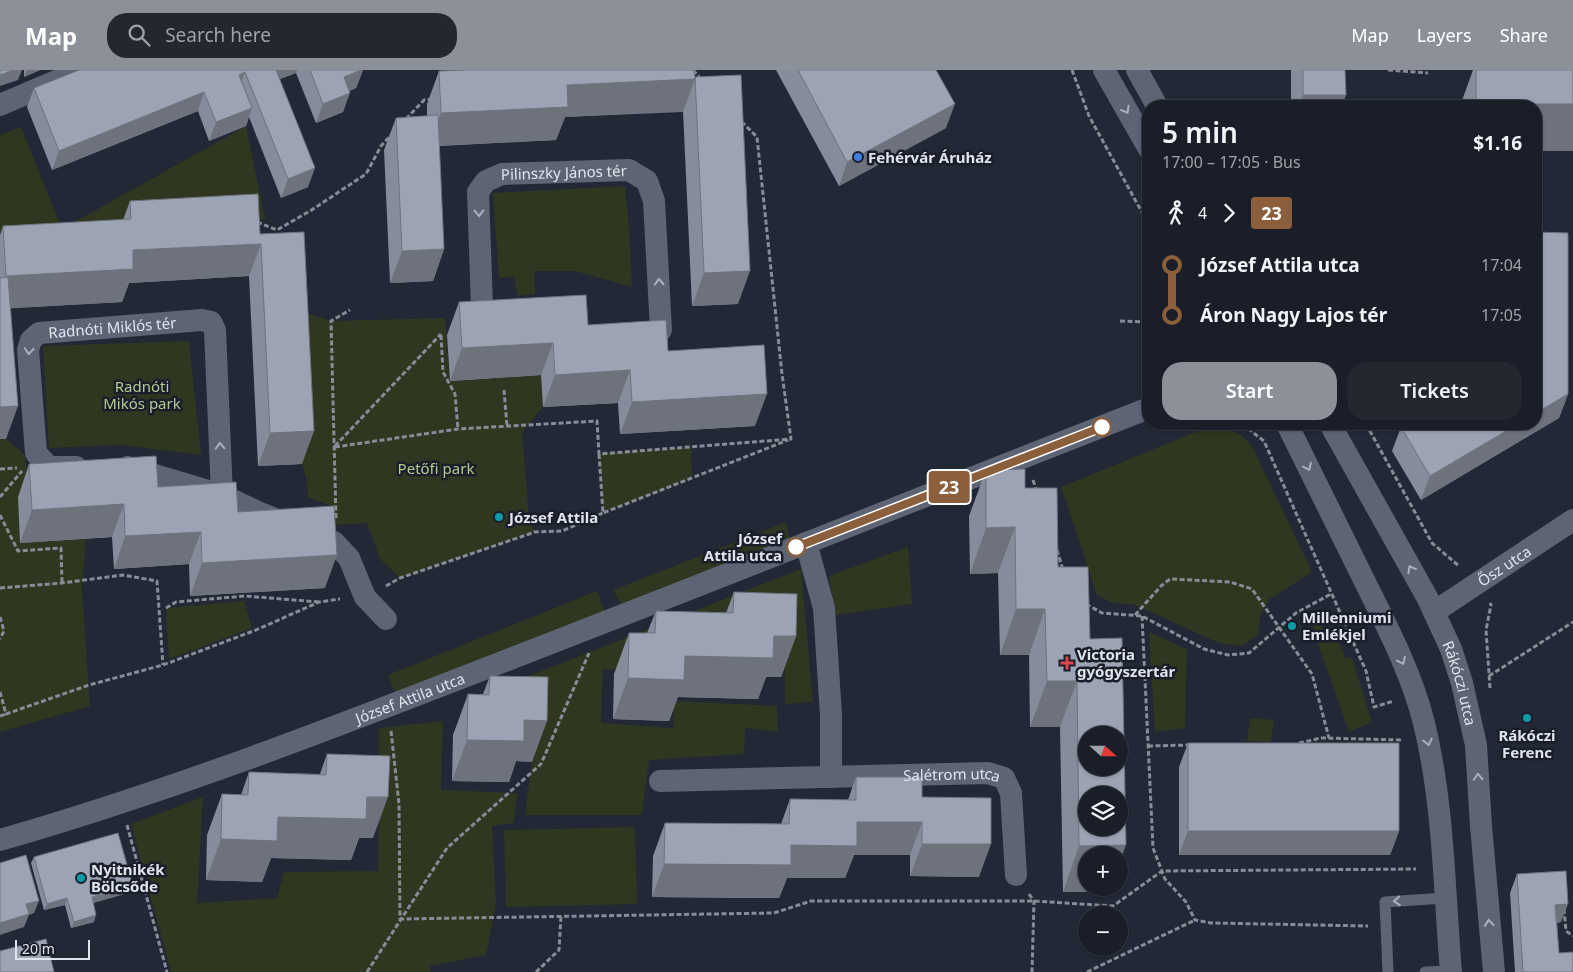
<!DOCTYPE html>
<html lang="en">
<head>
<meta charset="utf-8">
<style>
	:root { --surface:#1a1e28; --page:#232730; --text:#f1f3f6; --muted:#9fa2a8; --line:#383c45; --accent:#8c9099 }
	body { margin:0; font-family:"Noto Sans",sans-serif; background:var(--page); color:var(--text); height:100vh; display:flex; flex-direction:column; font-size:19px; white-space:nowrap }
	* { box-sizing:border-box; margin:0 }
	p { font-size:16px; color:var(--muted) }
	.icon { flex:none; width:28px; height:28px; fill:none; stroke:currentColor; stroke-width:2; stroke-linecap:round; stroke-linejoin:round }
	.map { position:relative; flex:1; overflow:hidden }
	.panel { position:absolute; left:1142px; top:30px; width:400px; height:330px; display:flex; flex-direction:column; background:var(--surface); border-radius:20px; box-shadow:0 1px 4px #0004,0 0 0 1px var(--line) }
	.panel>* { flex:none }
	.badge { padding:0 10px; border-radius:4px; font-size:18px; line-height:32px }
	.needle { width:32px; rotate:111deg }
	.fabs { position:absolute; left:1078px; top:656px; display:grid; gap:10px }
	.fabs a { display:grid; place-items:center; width:50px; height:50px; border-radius:50%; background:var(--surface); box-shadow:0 1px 4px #0004,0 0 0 1px var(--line); font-size:25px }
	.scale { position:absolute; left:15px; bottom:12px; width:75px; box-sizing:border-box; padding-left:5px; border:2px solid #e0e4ed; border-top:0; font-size:14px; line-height:18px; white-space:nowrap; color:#e0e4ed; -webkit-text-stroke:4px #191e2a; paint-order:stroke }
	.map>.badge { position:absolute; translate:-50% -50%; box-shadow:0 0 0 2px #fff }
	.legs { display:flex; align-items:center; gap:8px; height:55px; padding:0 20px; font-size:16px }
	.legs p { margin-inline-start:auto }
	.summary { display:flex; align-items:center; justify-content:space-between; height:85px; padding:0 20px }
	h1 { font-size:28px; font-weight:600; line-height:38px }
	.primary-button { display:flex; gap:10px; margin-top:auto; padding:10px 20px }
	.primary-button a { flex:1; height:58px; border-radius:20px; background:var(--accent); color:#fff; font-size:20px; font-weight:600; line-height:58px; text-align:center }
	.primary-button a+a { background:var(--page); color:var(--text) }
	ul { padding:0 20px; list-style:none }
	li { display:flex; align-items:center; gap:18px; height:50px; font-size:19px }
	li i { display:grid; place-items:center; width:8px; height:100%; margin:0 6px; background:currentColor }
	li i::after { content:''; width:12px; height:12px; margin:-6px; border:4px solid; border-radius:50%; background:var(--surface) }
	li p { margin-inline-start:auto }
	li:first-child i { background:linear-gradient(#0000 50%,currentColor 0) }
	li:last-child i { background:linear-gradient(currentColor 50%,#0000 0) }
	header { display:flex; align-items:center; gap:30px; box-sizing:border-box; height:70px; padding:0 25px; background:var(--accent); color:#fff }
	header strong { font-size:24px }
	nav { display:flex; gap:28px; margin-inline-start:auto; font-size:18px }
	.search { width:350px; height:45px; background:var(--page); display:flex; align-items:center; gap:12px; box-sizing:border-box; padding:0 18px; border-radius:20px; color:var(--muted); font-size:19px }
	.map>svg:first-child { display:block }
	.green { fill:#2f3721 }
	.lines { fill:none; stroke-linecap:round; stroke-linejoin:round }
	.path { stroke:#878c97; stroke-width:3; stroke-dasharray:5 2.5; stroke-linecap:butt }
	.lane { stroke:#5d6473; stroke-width:11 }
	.street { stroke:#5d6473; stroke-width:22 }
	.wall { fill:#868c9a }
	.shaded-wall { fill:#6d727d }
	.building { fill:#9ca3b3; stroke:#6d727d; fill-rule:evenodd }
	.oneway { stroke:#acb1bc }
	.line-1-casing { stroke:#fff; stroke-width:11 }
	.line-1 { stroke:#8b5e3c; stroke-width:8 }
	.shop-dot { fill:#3f7fe0; stroke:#191e2a; stroke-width:2 }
	.stop-1-dot { fill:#fff; stroke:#8b5e3c; stroke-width:2.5 }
	.culture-dot { fill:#0f9aa8; stroke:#191e2a; stroke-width:2 }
	.health-dot { fill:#e0444e; stroke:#191e2a; stroke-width:2 }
	.labels { text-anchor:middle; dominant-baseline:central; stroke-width:5; stroke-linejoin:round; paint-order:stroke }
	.poi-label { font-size:15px; font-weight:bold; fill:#e0e4ed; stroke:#191e2a; text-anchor:start }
	.street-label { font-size:15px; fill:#e0e4ed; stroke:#191e2a }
	.park-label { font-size:15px; fill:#b6cb90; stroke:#191e2a }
	.stop-label { font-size:15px; font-weight:bold; fill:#e0e4ed; stroke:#191e2a; text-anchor:end }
</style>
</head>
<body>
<header>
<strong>Map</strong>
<div class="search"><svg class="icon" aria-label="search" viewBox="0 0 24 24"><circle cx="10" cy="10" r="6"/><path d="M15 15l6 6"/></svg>Search here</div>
<nav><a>Map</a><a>Layers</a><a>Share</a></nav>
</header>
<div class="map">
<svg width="1573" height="902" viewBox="0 0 1573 902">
	<rect width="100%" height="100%" fill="#222835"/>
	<path class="green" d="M246,56L265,149L97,172L0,189V65L21,57L62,159Z
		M625,116L629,157L632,217L575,201H534L535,224L518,226L514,207L499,208L493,123Z
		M294,239L331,251L445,248L450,311L541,305L543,337L522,362L529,448L535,462L400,508L380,489L367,453L332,455V436L308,428L307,413L302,394Z
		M189,271L201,385L122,375L49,378L43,276Z
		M1225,358C1238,362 1245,366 1253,378L1312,502L1270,529L1260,547L1258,565L1242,576L1219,573L1133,534L1113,533L1097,525L1061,417L1198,361Z
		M0,369H6L24,384L27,400L20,472L86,469L82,520L90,636L0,662Z
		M691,377L692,409L603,443L599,384Z
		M786,452L790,472L623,538L613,520Z
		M908,477L912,534L836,545L829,506Z
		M801,499L813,632L785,634V559L635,600L603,599L601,653L673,658L674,631L777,636L778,662L745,658L744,684L649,690L642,745H525L539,636L516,611Z
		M597,521L606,544L397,627L388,605Z
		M244,531L252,558L169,589L166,538Z
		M1316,546L1325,563L1333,561L1346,588H1352L1372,652L1349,662L1315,565L1312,551Z
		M1149,562L1187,579L1185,658L1155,662Z
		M1250,648L1274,650L1271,672L1247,671Z
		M443,651L441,720L517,723L514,753L492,756L496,834L486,885L430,896V902H171L131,754L203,727L197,833L277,828L284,802L378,801L379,658Z
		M635,757L637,834L506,837L504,760Z"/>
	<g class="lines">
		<path class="path" d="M693,0L701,9
			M1072,0L1089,46L1149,155
			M1388,0L1428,3
			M406,49L424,30L431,29
			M257,152L277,160L310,141L366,104L381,76L391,65
			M1120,251L1149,252
			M441,265L443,302L455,324L458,359
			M504,320L507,356
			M1242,354L1264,371L1366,601L1374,637L1394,631
			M1366,354L1432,473L1459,496
			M1164,357L1173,354
			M335,376L441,264
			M335,377L458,359L597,351L599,384L791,369L782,304L757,67L741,51
			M599,384L603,443L788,370
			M0,399L17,398
			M1033,410L1037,422
			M0,427L22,401
			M0,445L18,481L61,478L62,513
			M336,448L331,251L350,240
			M1057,480L1063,500
			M386,516L400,508L535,462L562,461L603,443
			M0,518L62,513L123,505L157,511L163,595
			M1086,534L1102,543L1142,546L1204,579L1228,585L1249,583L1296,543L1331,524
			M166,538L176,532L245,526L319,532
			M1135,545L1161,516L1170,509L1230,512L1252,519L1312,604L1329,668
			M1142,546L1153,778L1165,809L1186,832L1195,850L1211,853L1368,856
			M0,547L4,561L0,569
			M1489,606L1573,552
			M1490,618L1486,560L1491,535L1490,533
			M0,622L6,644L89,615L163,595L256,560L319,532L340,529
			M0,646L6,644
			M391,661L399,734L400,849L774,843L811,831H1034L1113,836L1162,801L1416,799
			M1299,673L1321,668L1403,670
			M1148,676L1189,675
			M127,755L167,902
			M1029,824L1034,831L1032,902
			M1564,839L1566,861L1573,866
			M367,902L447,778L541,694L589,583
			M536,902L559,880L561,846
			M1087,902L1195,850"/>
		<path class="lane" d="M1388,902L1385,832L1445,828
			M1425,902L1451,901"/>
		<g class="street">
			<path d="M1104,0L1149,79"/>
			<path d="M1137,0L1157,36"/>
			<path d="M0,35L82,0"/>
			<path id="s1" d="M482,237L478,122L486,111L502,104L629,100L647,111L654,131L661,260"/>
			<path d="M1287,354C1313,407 1339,460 1366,514C1388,558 1412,605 1424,653C1444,735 1444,819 1451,902"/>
			<path id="s2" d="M1330,354L1428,529L1451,579L1462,613L1476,675L1481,756L1494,902"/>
			<path id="s3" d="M76,397H49L36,383L28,280L31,270L39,263L202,250L211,252L215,260L222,425"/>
			<path d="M128,397L222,425L260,443L334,472L349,488L365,527L386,549"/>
			<path d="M806,473L824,538L831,645V707"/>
			<path id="s4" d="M1434,542L1573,450"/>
			<path id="s5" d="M660,711L988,703L1004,708L1011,723L1016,805"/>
			<path id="s6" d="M0,770C178,719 351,651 523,584C732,503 940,420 1149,338"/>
		</g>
	</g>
	<path class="wall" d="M24,0H40L24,7Z
		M79,0H363L356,18L349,21L343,42L316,53L296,3L280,9L308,117L281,128L249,47L246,56L209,71L198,41L52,100L27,37L34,18Z
		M776,0H936L946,58L839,116Z
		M1291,0H1345L1342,36H1291Z
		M1473,0H1573V81H1536V36H1460Z
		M439,1L695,8L738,234L692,236L683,41L565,47L556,70L439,76L444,179L433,211L390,213L384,80L396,48L427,46V34Z
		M130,131L260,164L302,394L258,396L249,206L129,213L122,232L11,238L6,369H0V165L3,156L123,150Z
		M459,232L588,255L668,281L755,356L620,364L618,333L543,337L541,305L450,311L447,265Z
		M1568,324L1559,348L1421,430L1392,381L1401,357Z
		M29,394L158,417L238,442L325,518L190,526L189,494L114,499L112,467L20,473L18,427Z
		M986,400L1025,418L1090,569L1119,794L1109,822H1063L1060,657H1030L1029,585H1000L998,503L970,504L969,446Z
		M734,522L796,566L781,607H766L758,629L678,627L669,651L613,649L614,604L629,563H647L656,541L726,543Z
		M490,606L532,692L516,691L509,712L452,711L453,665L468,624H483Z
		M1188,673L1399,761L1390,785H1179V697Z
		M327,684L373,768H359L351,790L271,788L262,812L206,810L207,765L222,724L241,725L249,702L320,704Z
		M856,707L922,727L979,807L910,806V785H854L845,808H787L779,828L652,827L653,786L665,753L781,754L790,729L848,730Z
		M34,787L131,822L93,833L94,852L71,858L65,835L44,840L31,793Z
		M1517,804L1561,852L1557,853L1559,883L1573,902H1515L1510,823Z"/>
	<path class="shaded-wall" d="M14,0H22L18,10L0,16V5Z
		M27,0H40L24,7Z
		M272,0H297L296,3L267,14Z
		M361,0H363L356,18L337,26L344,7Z
		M245,2L238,21L239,5Z
		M695,9L683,42L565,47L556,70L429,76L441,43L567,15Z
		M204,22L198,41L52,100L59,81Z
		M350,23L343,42L316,53L323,34Z
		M1303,25H1346L1342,36H1299Z
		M955,34L946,58L839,116L847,92Z
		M1476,34H1573V81H1536V36H1476Z
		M252,38L246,56L209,71L216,52Z
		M315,98L308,117L281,128L288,109Z
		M261,174L249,206L129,213L122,232L0,239V222L6,206L133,180Z
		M444,179L433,211L390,213L402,181Z
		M750,201L738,234L692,236L704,203Z
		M553,273L541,305L450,311L462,278Z
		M630,300L618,333L543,337L555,305Z
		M767,324L755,356L620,364L632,332Z
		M1568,324L1559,348L1421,430L1430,406L1518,354H1536V343Z
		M18,336L6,369H0V337Z
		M314,361L302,394L258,396L270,363Z
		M124,434L112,467L20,473L32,440Z
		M1015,457L998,503L970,504L986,458Z
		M201,462L189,494L114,499L125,466Z
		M337,485L325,518L190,526L202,493Z
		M1016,539H1045L1029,585H1000Z
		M774,566H796L781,607H766L758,629L678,627L669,651L613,649L628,608L685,586Z
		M1047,611H1077L1060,657H1030Z
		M524,650L547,651L532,692L516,691L509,712L452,711L467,670Z
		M367,727H388L373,768H359L351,790L271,788L262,812L206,810L221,769L278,747Z
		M857,752H922L910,785H854L845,808H787L779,828L652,827L664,794Z
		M1188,761H1399L1390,785H1179Z
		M922,774H991L979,807L910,806Z
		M1126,775L1119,794V785H1086V818H1110L1109,822H1063L1079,776Z
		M133,816L131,822L89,834L92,827Z
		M67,828L65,835L44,840L47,834Z
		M39,831L34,843L29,845L24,857L0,865V853L26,834Z
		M1568,834L1561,852L1549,853L1555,835Z
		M96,845L94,852L71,858L74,852Z"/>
	<path class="building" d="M0,0H14L0,5Z
		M79,0H276L315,98L288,109L245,2L239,5L252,38L216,52L204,22L59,81L34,18Z
		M310,0H361L344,7L350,23L323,34Z
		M466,0H694L695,9L567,15L568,37L441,43L439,1Z
		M798,0H936L955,34L847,92Z
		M1303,0H1345L1346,25H1303Z
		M1476,0H1573V34H1476Z
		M741,5L750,201L704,203L695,7Z
		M438,45L444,179L402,181L396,48Z
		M258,124L260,164L304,162L314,361L270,363L261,174L133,180V199L6,206L3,156L131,149L130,131Z
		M1536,162L1568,163V324L1536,343Z
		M8,207L18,336L0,337V208Z
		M586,225L588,255L666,250L668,281L764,275L767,324L632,332L630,300L555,305L553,273L462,278L459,232Z
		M1405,354H1518L1430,406L1401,357Z
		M156,386L158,417L236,412L238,442L334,436L337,485L202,493L201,462L125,466L124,434L32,440L29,394Z
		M1025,399V418H1057L1058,497H1088L1090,569L1122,568L1126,775L1079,776L1077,611H1047L1045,539H1016L1015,457L986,458V400ZM1086,665H1119V698H1086ZM1086,725H1119V758H1086Z
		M734,522L797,524L796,566H774L773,588L685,586L684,610L628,608L629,563H655L656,541L733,543Z
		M490,606L548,607L547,651L524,650V671L467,670L468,624L489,625Z
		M1188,673H1399V761H1188Z
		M327,684L390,686L388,727H367L366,749L278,747L277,771L221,769L222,724L248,725L249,702L326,705Z
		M856,707H922V727L991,728V774H922V752H857V776L791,775V795L664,794L665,753L789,754L790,729L856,730Z
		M118,763L133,816L92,827L96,845L74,852L67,828L47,834L34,787Z
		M26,785L39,831L26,834L29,844L0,853V793Z
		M1566,801L1568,834L1555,835L1559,883L1573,882V902H1523L1517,804Z
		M46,869L54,902H0V881Z"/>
	<defs><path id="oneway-chevron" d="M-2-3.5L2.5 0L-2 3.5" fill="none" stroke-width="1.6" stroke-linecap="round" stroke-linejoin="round" transform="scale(1.25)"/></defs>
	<g class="oneway">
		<use href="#oneway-chevron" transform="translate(1126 40) rotate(61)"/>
		<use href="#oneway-chevron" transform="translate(479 143) rotate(88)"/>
		<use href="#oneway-chevron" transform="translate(659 212) rotate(-93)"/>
		<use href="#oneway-chevron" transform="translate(29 281) rotate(94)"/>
		<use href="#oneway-chevron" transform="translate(220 376) rotate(-92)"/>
		<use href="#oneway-chevron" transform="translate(1308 397) rotate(64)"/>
		<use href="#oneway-chevron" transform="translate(1411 499) rotate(-119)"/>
		<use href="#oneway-chevron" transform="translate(1402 591) rotate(65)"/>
		<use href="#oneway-chevron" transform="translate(1428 672) rotate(78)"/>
		<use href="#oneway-chevron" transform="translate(1478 707) rotate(-93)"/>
		<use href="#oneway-chevron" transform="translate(1397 831) rotate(176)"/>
		<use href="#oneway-chevron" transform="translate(1489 853) rotate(-95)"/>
	</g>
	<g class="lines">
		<g class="line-1-casing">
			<path id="line-1" d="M796,477L1102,357"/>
		</g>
		<use href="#line-1" class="line-1"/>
	</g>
	<circle class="shop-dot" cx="858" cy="87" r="5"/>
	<g class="stop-1-dot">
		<circle cx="1102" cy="357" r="9"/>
		<circle cx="796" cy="477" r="9"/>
	</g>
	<g class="culture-dot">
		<circle cx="499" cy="447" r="5"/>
		<circle cx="1292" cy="556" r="5"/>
		<circle cx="1527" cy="648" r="5"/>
		<circle cx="81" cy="808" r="5"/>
	</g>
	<path class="health-dot" d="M1064.5 585.5h5v5h5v5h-5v5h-5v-5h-5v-5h5z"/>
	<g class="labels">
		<g class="poi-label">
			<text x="868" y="87">Fehérvár Áruház</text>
			<text x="509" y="447">József Attila</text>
			<text x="1302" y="547">Millenniumi<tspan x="1302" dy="17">Emlékjel</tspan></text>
			<text x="1077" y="584">Victoria<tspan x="1077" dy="17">gyógyszertár</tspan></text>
			<text x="1527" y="665" text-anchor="middle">Rákóczi<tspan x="1527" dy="17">Ferenc</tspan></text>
			<text x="91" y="799">Nyitnikék<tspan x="91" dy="17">Bölcsőde</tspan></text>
		</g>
		<g class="street-label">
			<text stroke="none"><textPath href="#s1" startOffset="208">Pilinszky János tér</textPath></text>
			<text stroke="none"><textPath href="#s3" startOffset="244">Radnóti Miklós tér</textPath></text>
			<text stroke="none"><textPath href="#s4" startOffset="84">Ősz utca</textPath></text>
			<text stroke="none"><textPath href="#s2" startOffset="291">Rákóczi utca</textPath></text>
			<text stroke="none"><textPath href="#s6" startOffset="434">József Attila utca</textPath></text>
			<text stroke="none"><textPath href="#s5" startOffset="292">Salétrom utca</textPath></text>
		</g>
		<g class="park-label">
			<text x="142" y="316">Radnóti<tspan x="142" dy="17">Mikós park</tspan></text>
			<text x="436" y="398">Petőfi park</text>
		</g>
		<g class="stop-label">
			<text x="782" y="468">József<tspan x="782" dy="17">Attila utca</tspan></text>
		</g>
	</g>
</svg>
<div class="fabs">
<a><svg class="needle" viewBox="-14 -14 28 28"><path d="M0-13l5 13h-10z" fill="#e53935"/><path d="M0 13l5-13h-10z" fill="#9fa2a8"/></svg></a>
<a><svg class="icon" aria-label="layers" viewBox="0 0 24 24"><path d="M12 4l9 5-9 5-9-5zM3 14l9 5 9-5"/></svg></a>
<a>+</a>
<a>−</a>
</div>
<div class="scale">20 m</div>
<b class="badge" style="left:949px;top:417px;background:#8b5e3c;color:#fff">23</b>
<section class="panel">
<div class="summary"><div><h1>5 min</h1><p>17:00 – 17:05 · Bus</p></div><b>$1.16</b></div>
<div class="legs"><svg class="icon" aria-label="walk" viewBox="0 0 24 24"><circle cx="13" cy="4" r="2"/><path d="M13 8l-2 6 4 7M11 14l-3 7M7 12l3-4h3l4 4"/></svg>4<svg class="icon" aria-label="forward" viewBox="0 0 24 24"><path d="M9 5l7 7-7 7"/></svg><b class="badge" style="background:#8b5e3c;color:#fff">23</b></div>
<ul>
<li><i style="color:#8b5e3c"></i><b>József Attila utca</b><p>17:04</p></li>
<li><i style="color:#8b5e3c"></i><b>Áron Nagy Lajos tér</b><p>17:05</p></li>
</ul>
<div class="primary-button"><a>Start</a><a>Tickets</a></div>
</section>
</div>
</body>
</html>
